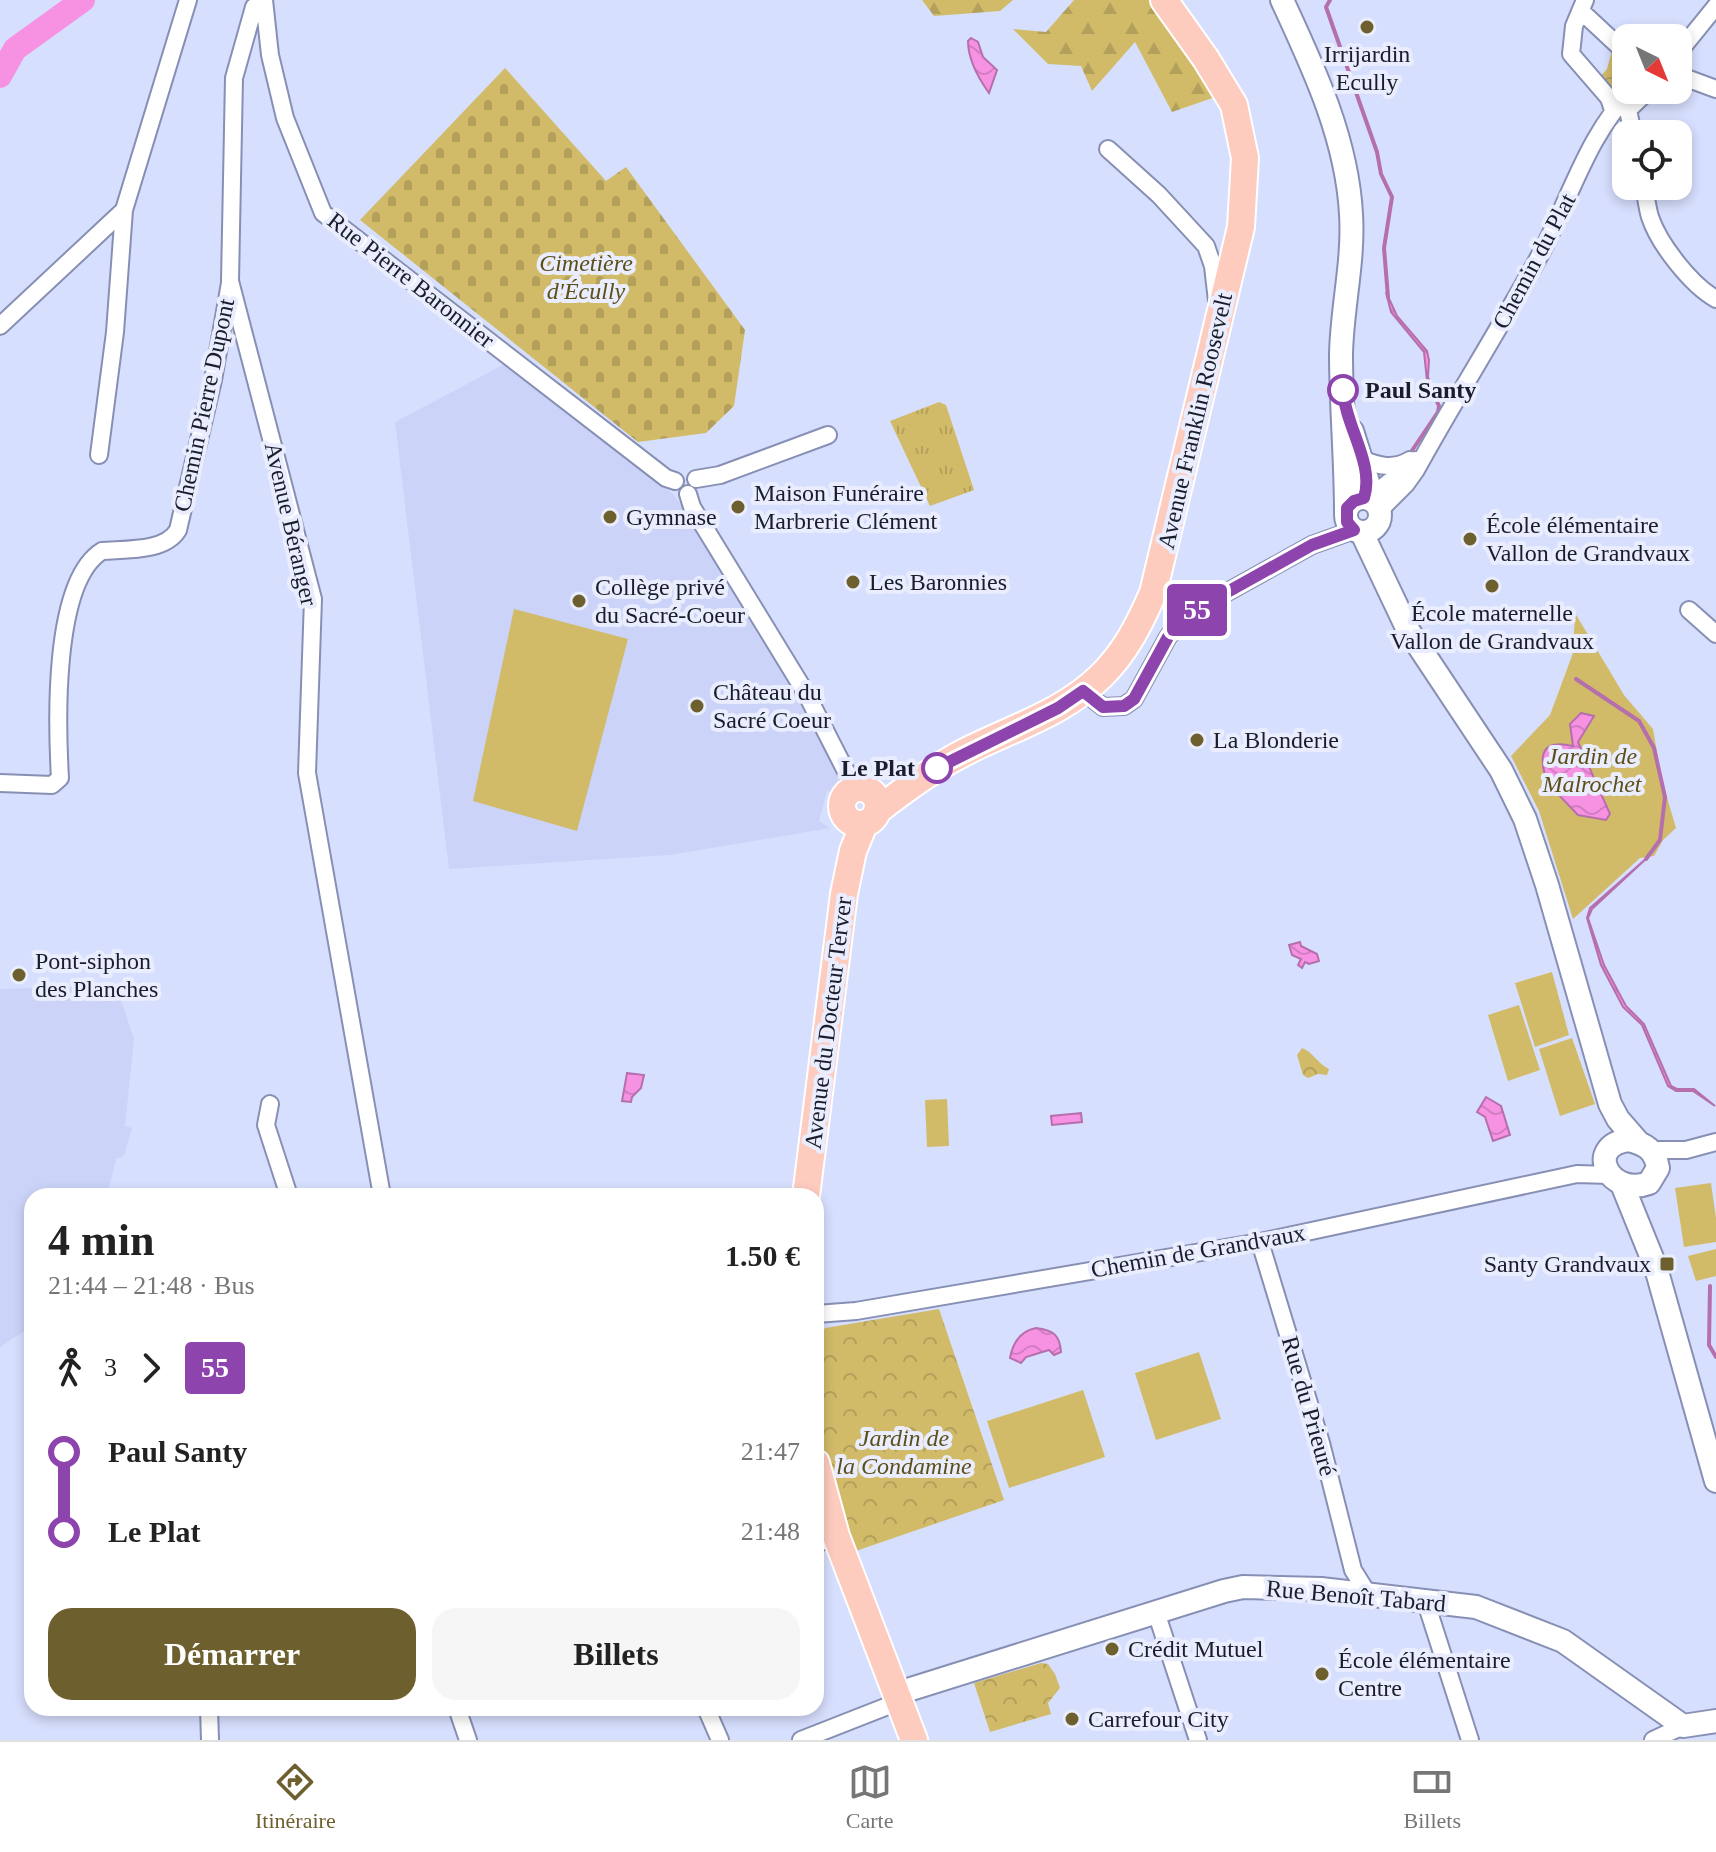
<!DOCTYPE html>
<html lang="fr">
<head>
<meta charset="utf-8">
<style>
	:root { --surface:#fff; --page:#f6f6f6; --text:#222; --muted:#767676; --line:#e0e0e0; --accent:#6e602e }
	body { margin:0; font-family:Georgia,serif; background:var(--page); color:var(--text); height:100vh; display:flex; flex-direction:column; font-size:30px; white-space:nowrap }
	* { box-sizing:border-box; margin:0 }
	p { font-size:26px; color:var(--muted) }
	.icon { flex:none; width:44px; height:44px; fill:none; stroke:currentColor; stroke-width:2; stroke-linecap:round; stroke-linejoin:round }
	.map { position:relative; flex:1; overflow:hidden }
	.side { position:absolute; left:24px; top:1188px; width:800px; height:528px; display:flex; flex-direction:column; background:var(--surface); border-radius:24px; box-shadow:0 4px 12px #0003 }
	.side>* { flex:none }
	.badge { padding:0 16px; border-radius:6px; font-size:28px; line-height:52px }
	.needle { width:52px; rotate:137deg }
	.fabs { position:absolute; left:1612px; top:24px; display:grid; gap:16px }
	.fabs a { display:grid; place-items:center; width:80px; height:80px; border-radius:16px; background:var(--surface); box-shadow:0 4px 12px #0003; font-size:40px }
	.map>.badge { position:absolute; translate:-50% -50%; box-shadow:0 0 0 4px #fff }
	.legs { display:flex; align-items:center; gap:12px; height:88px; padding:0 24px; font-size:26px }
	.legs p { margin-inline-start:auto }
	.headline { display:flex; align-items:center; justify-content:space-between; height:136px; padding:0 24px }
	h1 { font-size:44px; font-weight:600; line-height:60px }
	.cta { display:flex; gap:16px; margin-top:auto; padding:16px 24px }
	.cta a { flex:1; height:92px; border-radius:24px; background:var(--accent); color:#fff; font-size:32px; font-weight:600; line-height:92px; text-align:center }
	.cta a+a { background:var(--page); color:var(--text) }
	ul { padding:0 24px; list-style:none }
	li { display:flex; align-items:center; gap:28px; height:80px; font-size:30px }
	li i { display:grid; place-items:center; width:12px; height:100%; margin:0 10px; background:currentColor }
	li i::after { content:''; width:20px; height:20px; margin:-10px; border:6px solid; border-radius:50%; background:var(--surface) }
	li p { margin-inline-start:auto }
	li:first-child i { background:linear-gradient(#0000 50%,currentColor 0) }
	li:last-child i { background:linear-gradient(currentColor 50%,#0000 0) }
	.tab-bar { display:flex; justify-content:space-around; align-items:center; height:112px; border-top:2px solid var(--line); background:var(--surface); font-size:22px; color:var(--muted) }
	.tab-bar a { display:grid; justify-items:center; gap:4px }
	.tab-bar .active { color:var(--accent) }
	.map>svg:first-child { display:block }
	.built { fill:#cbd3f8 }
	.grass { fill:url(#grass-tufts) }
	.forest { fill:url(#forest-firs) }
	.cemetery { fill:url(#cemetery-stones) }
	.park { fill:url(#park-crowns) }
	.garden { fill:#d1bb69 }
	.water { fill:url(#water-waves); stroke:#b56fac; stroke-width:2 }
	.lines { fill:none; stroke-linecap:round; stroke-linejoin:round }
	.stream { stroke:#b56fac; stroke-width:4 }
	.river { stroke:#f792e3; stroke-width:24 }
	.street-casing { stroke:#8790b4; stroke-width:20 }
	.secondary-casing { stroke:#8790b4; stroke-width:26 }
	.primary-casing { stroke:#fff; stroke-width:30 }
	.street { stroke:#fff; stroke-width:16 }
	.secondary { stroke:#fff; stroke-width:22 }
	.primary { stroke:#fecbbf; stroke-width:26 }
	.line-1-casing { stroke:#fff; stroke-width:18 }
	.line-1 { stroke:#8e44ad; stroke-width:12 }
	.poi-dot { fill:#6e602e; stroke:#e9edfd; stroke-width:3 }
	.stop-1-dot { fill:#fff; stroke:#8e44ad; stroke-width:4 }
	.labels { text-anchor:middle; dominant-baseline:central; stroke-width:8; stroke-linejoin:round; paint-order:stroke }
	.poi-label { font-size:24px; fill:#1a1d2b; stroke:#e9edfd; text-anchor:start }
	.street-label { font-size:24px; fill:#1a1d2b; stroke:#e9edfd }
	.park-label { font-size:24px; font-style:italic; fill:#5d4f19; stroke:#e9edfd }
	.stop-label { font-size:24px; font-weight:bold; fill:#1a1d2b; stroke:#e9edfd; text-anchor:start }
</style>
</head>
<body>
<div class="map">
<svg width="1716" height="1740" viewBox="0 0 1716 1740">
	<defs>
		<pattern id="grass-tufts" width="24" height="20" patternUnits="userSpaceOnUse" patternTransform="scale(2)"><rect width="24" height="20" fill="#d1bb69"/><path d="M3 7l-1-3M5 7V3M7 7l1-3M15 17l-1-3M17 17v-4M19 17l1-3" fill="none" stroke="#b3a05b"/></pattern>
		<pattern id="forest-firs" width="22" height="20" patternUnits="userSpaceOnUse" patternTransform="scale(2)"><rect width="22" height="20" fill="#d1bb69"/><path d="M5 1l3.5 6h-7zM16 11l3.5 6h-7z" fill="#b3a05b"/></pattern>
		<pattern id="cemetery-stones" width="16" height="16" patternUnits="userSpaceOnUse" patternTransform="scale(2)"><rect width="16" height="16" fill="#d1bb69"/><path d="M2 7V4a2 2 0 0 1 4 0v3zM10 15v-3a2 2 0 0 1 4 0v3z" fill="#b3a05b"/></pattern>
		<pattern id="park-crowns" width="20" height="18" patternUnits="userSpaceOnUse" patternTransform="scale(2)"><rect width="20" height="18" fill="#d1bb69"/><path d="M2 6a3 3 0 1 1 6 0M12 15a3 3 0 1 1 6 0" fill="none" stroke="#b3a05b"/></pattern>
		<pattern id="water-waves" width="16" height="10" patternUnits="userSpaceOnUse" patternTransform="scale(2)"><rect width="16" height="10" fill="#f792e3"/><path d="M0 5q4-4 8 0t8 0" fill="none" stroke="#d37dc3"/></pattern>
	</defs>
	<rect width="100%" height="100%" fill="#d7dffe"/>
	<path class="built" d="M505,364L673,494L685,510L797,693L840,775L833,792L827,791L819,821L830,828L670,855L449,869L395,422Z
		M116,986L134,1039L125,1126L132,1128L124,1156L116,1159L107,1196H32V1326L0,1347V989Z"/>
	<path class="grass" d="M939,402L946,405L974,490L930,506L890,421Z"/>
	<path class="forest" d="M922,0H1013L1000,11L934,16Z
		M1074,0H1153L1221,95L1172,112L1135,42L1092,91L1081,66L1048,64L1013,29L1046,32Z"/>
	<path class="cemetery" d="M505,68L606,181L626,167L745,330L734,406L706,433L638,442L360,220Z"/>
	<path class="park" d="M1613,47L1626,56V90L1623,92H1611L1598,79L1607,69Z
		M1302,1048C1314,1053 1317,1063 1329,1069L1327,1075L1318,1074L1308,1078L1303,1075L1297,1055Z
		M939,1309L1004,1500L853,1552L842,1521L816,1427V1342L825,1328Z
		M1041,1663L1048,1664L1055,1674L1060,1688L1048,1703L1051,1714L990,1732L974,1683Z"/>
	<path class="garden" d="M514,609L628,639L577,831L473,801Z
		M1575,613L1624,695L1653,729L1662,780L1676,828L1663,840L1654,856L1640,858L1573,919L1539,811L1511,756L1550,715L1573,653Z
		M1552,972L1569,1035L1535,1047L1515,983Z
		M1519,1005L1540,1070L1508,1081L1488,1015Z
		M1572,1038L1595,1104L1560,1116L1539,1049Z
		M947,1099L949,1146L927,1147L925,1100Z
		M1711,1183L1716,1218V1242L1684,1247L1675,1188Z
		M1716,1249V1276L1696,1281L1688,1256Z
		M1199,1352L1221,1419L1156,1440L1135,1373Z
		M1083,1390L1105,1457L1009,1488L987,1421Z"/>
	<path class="water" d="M971,38L978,42L983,57L997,70L989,93C979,79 968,59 968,41Z
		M1386,292L1397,316L1427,351L1429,360L1428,377L1435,398L1427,381L1424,352L1391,312Z
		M1581,713L1594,716L1578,742L1610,814L1606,820L1578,815L1558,794L1551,795C1542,769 1531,736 1573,746L1570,724Z
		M1648,857L1592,909L1588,918L1604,965L1626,1006L1644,1024L1671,1086L1677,1089H1694L1715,1106L1693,1091H1676L1668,1086L1642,1025L1623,1007L1601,965L1587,918L1590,908Z
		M1300,942L1301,946L1317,954L1319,961L1309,964L1305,962L1302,968L1298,965L1301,959L1292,955L1289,945Z
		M627,1073L644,1075L641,1088L632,1097L631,1102L622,1101Z
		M1486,1097L1501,1106L1510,1135L1493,1141L1485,1117L1477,1112Z
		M1081,1113L1082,1122L1052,1125L1051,1116Z
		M1036,1328C1053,1330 1060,1335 1061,1352L1054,1355L1049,1350L1026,1357L1021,1363L1010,1358C1013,1342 1020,1331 1036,1328Z"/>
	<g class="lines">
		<path class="stream" d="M1330,0L1326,7L1377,152L1381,174L1392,197L1384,248L1388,297
			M1409,455L1438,412L1439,406L1434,395
			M1576,679L1639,721L1654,748L1665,797L1660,840L1646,859
			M1710,1286L1709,1345L1716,1357"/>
		<path class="river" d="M0,76L15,49L83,0"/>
		<g class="street-casing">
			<path id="street" d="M264,0L270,55L285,118L323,213L666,478L675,481
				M1585,0L1574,26L1571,54L1609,98L1613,110
				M264,6L254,7L234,78L230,281L313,599L307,773L382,1196
				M1581,11L1626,53
				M1678,53L1716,6
				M1678,75L1716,89
				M1628,110L1649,90
				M1628,110L1633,134
				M1108,149L1159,195L1206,246L1213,266L1217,301
				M1644,186C1646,196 1647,207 1650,217C1659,244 1691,285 1716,299
				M0,326L124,210L188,0
				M99,455L115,332L124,210
				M1361,459C1379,466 1393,470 1410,460
				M696,479L720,475L828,435
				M688,494L692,507L807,695L855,789
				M1369,500C1383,484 1401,475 1416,460
				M1379,511L1406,484L1416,470C1456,397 1501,327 1541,253C1570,199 1588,134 1632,90
				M1689,610L1716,634
				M1083,691L1103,707L1124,706L1134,699L1168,637L1181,621L1204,605L1312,545L1354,530
				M0,783L52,785L60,778C57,726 52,582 102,551C126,549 165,552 178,530L213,380L230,283
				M270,1104L266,1125L289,1196
				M1651,1150H1686L1716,1142
				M1260,1242L1321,1443L1353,1570L1368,1594
				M816,1314L856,1311L1260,1242L1577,1174L1610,1175
				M816,1544L836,1536
				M1429,1601L1428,1609L1470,1740
				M1156,1612L1198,1740
				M209,1708L210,1740
				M457,1708L468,1740
				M706,1708L720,1740
				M801,1740L898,1702
				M1653,1740L1683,1726"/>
		</g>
		<g class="secondary-casing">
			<path id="secondary" d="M1282,0C1313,67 1347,138 1351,214C1354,261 1342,307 1341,354C1341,407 1346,460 1346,513
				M1352,431L1368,482L1364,498
				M1346 515a17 17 0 1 1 34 0a17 17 0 1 1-34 0Z
				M1362,533L1408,630L1501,770L1525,819L1547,885L1610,1104L1618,1119L1638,1142
				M1628,1140C1646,1144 1655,1150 1658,1168L1649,1183C1609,1198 1584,1146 1628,1140Z
				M1622,1184L1656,1268L1716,1481
				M895,1694L1224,1591L1243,1587L1321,1589L1476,1607L1563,1641L1683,1726L1716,1721"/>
		</g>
		<g class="primary-casing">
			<path id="primary" d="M842 806a18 18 0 1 1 36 0a18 18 0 1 1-36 0Z
				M877,811C906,788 935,767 969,750C1013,728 1065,712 1101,676C1125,653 1140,623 1153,593L1241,227L1245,158L1234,105L1206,59L1164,0
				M806,1196L844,894L853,851L864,824
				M816,1463L836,1536L914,1740"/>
		</g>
		<use href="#street" class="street"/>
		<use href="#secondary" class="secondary"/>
		<use href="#primary" class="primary"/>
	</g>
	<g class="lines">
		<g class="line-1-casing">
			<path id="line-1" d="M937,768L1058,708L1083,691L1103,707L1124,706L1134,699L1168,637L1181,621L1204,605L1312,545L1354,530L1347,522V508L1354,501L1364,498C1375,464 1345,426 1343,390"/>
		</g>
		<use href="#line-1" class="line-1"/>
	</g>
	<g class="poi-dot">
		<circle cx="1367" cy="27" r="8"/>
		<circle cx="738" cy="507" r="8"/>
		<circle cx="610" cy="517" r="8"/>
		<circle cx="1470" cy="539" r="8"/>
		<circle cx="853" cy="582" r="8"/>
		<circle cx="1492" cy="586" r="8"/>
		<circle cx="579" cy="601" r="8"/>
		<circle cx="697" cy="706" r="8"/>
		<circle cx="1197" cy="740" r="8"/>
		<circle cx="19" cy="975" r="8"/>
		<rect x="1659" y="1256" width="16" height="16" rx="4"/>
		<circle cx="1112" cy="1649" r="8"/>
		<circle cx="1322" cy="1674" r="8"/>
		<circle cx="1072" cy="1719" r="8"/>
	</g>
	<g class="stop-1-dot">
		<circle cx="1343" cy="390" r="14"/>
		<circle cx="937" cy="768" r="14"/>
	</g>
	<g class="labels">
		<g class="poi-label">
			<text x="1367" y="54" text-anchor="middle">Irrijardin<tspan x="1367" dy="28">Ecully</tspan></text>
			<text x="754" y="493">Maison Funéraire<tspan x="754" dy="28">Marbrerie Clément</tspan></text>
			<text x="626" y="517">Gymnase</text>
			<text x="1486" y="525">École élémentaire<tspan x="1486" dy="28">Vallon de Grandvaux</tspan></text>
			<text x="869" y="582">Les Baronnies</text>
			<text x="595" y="587">Collège privé<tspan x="595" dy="28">du Sacré-Coeur</tspan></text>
			<text x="1492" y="613" text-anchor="middle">École maternelle<tspan x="1492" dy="28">Vallon de Grandvaux</tspan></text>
			<text x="713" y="692">Château du<tspan x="713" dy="28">Sacré Coeur</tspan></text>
			<text x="1213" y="740">La Blonderie</text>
			<text x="35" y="961">Pont-siphon<tspan x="35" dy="28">des Planches</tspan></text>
			<text x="1651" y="1264" text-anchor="end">Santy Grandvaux</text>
			<text x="1128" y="1649">Crédit Mutuel</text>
			<text x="1338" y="1660">École élémentaire<tspan x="1338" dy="28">Centre</tspan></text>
			<text x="1088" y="1719">Carrefour City</text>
		</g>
		<g class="street-label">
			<text transform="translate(1534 261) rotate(-62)">Chemin du Plat</text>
			<text transform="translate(411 280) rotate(38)">Rue Pierre Baronnier</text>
			<text transform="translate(204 405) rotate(-78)">Chemin Pierre Dupont</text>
			<text transform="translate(1195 421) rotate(-77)">Avenue Franklin Roosevelt</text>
			<text transform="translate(291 524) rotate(77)">Avenue Béranger</text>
			<text transform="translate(828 1023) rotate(-83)">Avenue du Docteur Terver</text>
			<text transform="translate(1198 1251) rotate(-10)">Chemin de Grandvaux</text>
			<text transform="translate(1309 1406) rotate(74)">Rue du Prieuré</text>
			<text transform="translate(1356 1596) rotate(5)">Rue Benoît Tabard</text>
		</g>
		<g class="park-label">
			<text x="586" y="263">Cimetière<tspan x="586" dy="28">d'Écully</tspan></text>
			<text x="1592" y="756">Jardin de<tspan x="1592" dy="28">Malrochet</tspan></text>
			<text x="904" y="1438">Jardin de<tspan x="904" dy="28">la Condamine</tspan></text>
		</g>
		<g class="stop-label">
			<text x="1365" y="390">Paul Santy</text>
			<text x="915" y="768" text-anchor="end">Le Plat</text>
		</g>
	</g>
</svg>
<div class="fabs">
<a><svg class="needle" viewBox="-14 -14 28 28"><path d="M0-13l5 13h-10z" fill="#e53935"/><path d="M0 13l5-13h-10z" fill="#767676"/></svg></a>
<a><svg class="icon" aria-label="locate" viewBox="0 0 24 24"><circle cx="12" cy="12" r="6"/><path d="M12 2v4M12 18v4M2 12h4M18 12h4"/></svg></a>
</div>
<b class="badge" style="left:1197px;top:610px;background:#8e44ad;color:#fff">55</b>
<section class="side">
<div class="headline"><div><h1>4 min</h1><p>21:44 – 21:48 · Bus</p></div><b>1.50 €</b></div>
<div class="legs"><svg class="icon" aria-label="walk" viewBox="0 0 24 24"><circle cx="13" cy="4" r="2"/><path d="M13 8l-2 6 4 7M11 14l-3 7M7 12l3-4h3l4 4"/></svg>3<svg class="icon" aria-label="forward" viewBox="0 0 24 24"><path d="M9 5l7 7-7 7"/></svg><b class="badge" style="background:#8e44ad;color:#fff">55</b></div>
<ul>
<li><i style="color:#8e44ad"></i><b>Paul Santy</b><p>21:47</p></li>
<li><i style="color:#8e44ad"></i><b>Le Plat</b><p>21:48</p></li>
</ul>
<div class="cta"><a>Démarrer</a><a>Billets</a></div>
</section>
</div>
<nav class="tab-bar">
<a class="active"><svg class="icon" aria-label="directions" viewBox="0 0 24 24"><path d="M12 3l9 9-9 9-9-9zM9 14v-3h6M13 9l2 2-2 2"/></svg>Itinéraire</a>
<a><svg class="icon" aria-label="map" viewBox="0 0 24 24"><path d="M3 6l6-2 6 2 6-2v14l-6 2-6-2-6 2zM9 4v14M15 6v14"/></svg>Carte</a>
<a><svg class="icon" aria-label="tickets" viewBox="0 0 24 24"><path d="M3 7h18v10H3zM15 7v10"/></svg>Billets</a>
</nav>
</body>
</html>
